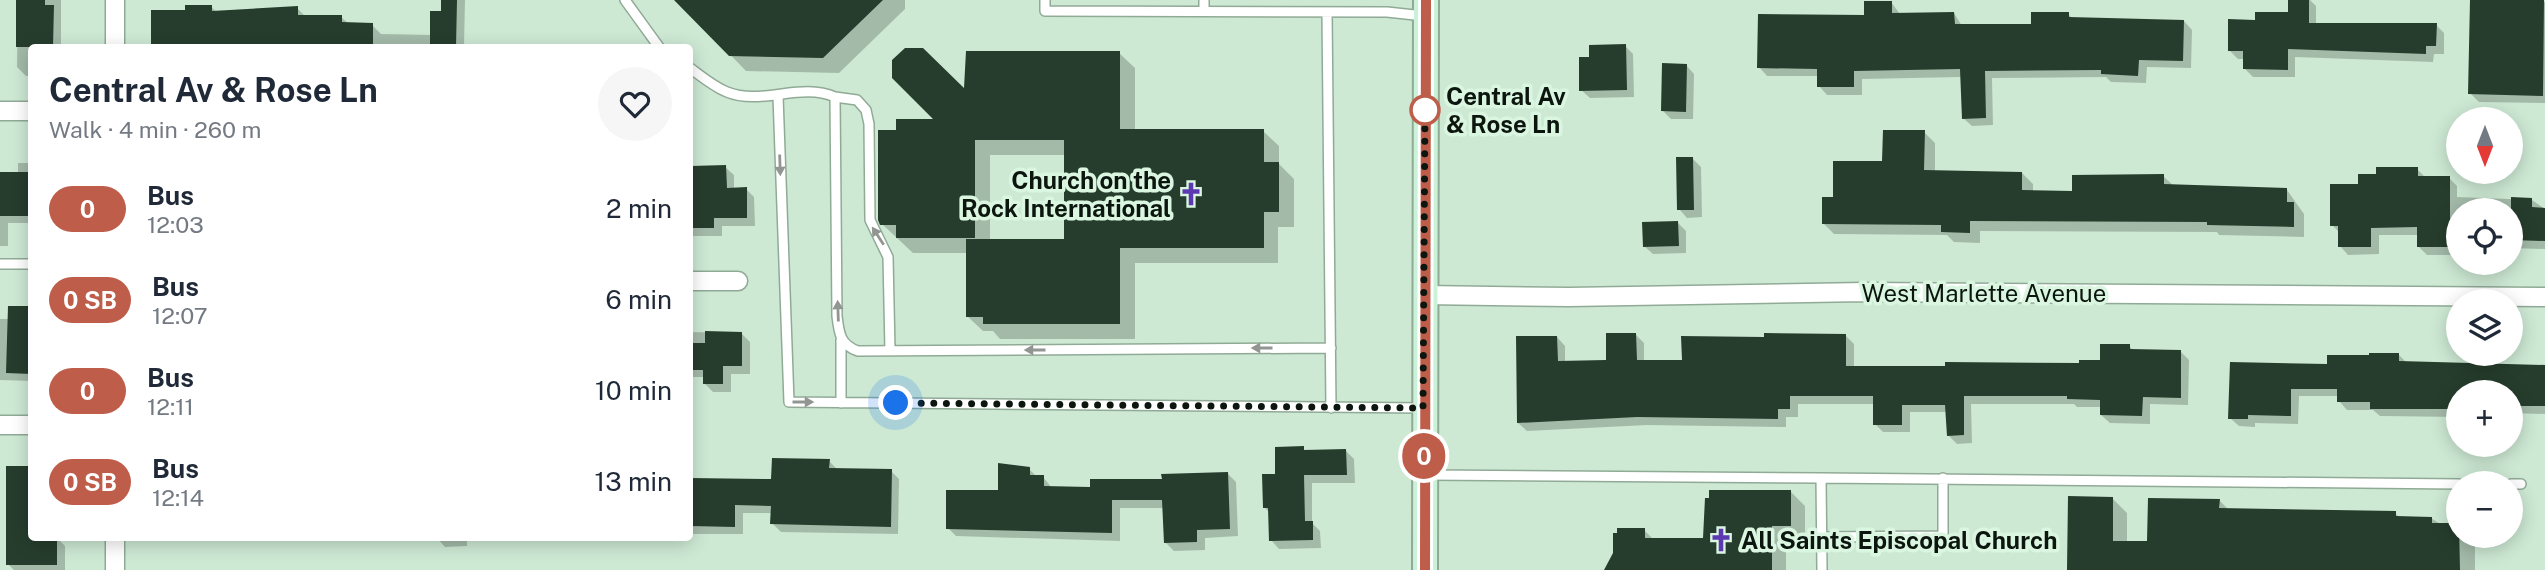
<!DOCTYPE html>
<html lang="en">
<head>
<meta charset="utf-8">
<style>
	:root { --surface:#fff; --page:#f6f6f7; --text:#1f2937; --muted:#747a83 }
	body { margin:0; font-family:"Public Sans",sans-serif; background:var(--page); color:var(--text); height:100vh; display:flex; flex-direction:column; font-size:26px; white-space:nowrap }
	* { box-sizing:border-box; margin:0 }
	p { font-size:23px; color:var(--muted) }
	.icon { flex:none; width:38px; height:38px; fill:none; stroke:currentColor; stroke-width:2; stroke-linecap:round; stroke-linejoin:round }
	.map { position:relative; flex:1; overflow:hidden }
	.side { position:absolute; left:28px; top:44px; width:665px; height:497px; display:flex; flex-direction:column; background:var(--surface); border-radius:7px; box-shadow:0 4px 18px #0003 }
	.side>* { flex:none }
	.badge { padding:0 14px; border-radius:23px; font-size:24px; line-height:46px }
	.needle { width:46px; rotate:180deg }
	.tools { position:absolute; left:2446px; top:107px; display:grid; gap:14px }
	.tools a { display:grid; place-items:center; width:77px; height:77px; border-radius:50%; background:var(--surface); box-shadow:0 4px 18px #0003; font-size:35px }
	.you { position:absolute; width:35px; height:35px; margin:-18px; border:5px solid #fff; border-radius:50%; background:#1a73e8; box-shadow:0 0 0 10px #1a73e833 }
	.map>.badge { position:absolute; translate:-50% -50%; box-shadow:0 0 0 4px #fff }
	.round { display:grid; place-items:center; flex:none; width:74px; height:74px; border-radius:37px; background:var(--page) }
	.summary { display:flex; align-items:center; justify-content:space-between; height:119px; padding:0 21px }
	h1 { font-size:33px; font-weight:700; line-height:52px }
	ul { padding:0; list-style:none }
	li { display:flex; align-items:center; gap:21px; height:91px; padding:0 21px }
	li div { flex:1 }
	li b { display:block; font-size:26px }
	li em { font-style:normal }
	li .badge { min-width:77px; font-weight:700; text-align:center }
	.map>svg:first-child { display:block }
	.shadow { fill:#0003; fill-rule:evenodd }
	.building { fill:#263d2d }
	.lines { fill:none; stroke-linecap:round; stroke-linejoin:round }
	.lane-casing { stroke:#90aa96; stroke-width:12 }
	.street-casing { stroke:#90aa96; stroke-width:21 }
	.secondary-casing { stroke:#90aa96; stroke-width:28 }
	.lane { stroke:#fff; stroke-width:9 }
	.street { stroke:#fff; stroke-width:18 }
	.secondary { stroke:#caf2d9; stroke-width:24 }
	.oneway { fill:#929693 }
	.line-casing { stroke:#fff; stroke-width:16 }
	.line { stroke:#be5d49; stroke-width:10 }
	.walk { stroke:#0c160f; stroke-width:7; stroke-dasharray:0 12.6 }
	.stop-dot { fill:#fff; stroke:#be5d49; stroke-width:3.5 }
	.labels { text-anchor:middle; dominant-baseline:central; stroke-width:7; stroke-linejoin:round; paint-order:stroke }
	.stop-label { font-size:24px; font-weight:bold; fill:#0c160f; stroke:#daf6e1; text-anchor:start }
	.poi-label { font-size:24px; font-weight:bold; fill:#0c160f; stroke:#daf6e1; text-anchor:end }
	.street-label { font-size:24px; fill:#0c160f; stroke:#daf6e1 }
</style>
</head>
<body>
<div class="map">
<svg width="2545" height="570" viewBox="0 0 2545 570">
	<rect width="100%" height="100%" fill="#cde9d4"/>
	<path class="shadow" d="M18,0H61V47H32V76H26L17,67Z
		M443,0H465L464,47H152L153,11L187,12L211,7L217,12L297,8L306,17H341L349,24L372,25L381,34L432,35L442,13Z
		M677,0H905V9L839,73L746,71Z
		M2289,0H2310L2316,6V25H2436L2444,33V54H2434L2433,62L2295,57V77H2253L2245,69V59H2238L2229,50L2257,21L2289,14Z
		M2472,0L2545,2V103L2479,102L2470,93Z
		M1891,2L1900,14L1954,13L1962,26L2033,25L2068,14L2073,19L2184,21L2192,30L2191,68L2147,67L2146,83L2111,82L2106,77L1992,78L1993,125L1972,126L1963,118L1962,77L1862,79V95H1827L1819,86V76H1767L1759,67Z
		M1625,46L1633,54L1634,97L1590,98L1581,90L1591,59Z
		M1119,53L1135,68V131H1263L1279,146V164L1294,179V227H1278V263H1135V339H1000L993,331H983L967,316V253H913L882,224L897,132L937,120L965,93ZM990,155H1066V241H990Z
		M1686,65L1694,74L1693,119H1671L1663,111Z
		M1924,132L1935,143V172L2022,173L2033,184V192L2074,193L2163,176L2174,186L2287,190L2304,214V237L2219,235L2217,232L1980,231V243L1954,242L1947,235L1834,234L1824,224L1834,199Z
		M1692,158L1701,167L1702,217L1687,218L1679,209Z
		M18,163H32V223H8V246H0V173H18Z
		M725,167L734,175V189H746L754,197L755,226H722V236H690V177Z
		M2417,169L2426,178H2449L2457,186V197L2532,200L2545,209V249L2511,248V210H2459L2457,255H2427L2419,247V235H2379V254L2348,255L2340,246V233L2332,225L2360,186L2378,176Z
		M1678,223L1686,231V253L1653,254L1644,246Z
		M32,308V381L0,380V319H9Z
		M690,332L741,333L750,342V374H731V392H713L705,384V377H690Z
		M1636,335L1644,343V362H1683L1766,339L1845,335L1854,344V368L2081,365L2101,362L2129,346L2134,351L2181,352L2189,360L2188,405L2150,404V424L2110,423L2101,415L2102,407H2077L2074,404H1971L1972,443L1957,444L1949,436L1947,412H1910V432H1883L1875,424V404H1798V417H1786V427L1647,425L1527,431L1518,423L1557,337L1565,346V362H1608Z
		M2398,354L2407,363L2545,366V414L2511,413V392H2459V417L2380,416L2373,410H2347L2339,401V396H2299L2298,424L2255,423V427L2239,426L2230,418L2329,366Z
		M1276,449L1346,451L1354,459L1355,483H1312V523L1320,531L1321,548L1279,549L1271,540L1270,513L1264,507L1277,475Z
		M829,461L838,470L891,471L899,479L898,534L781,532L772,523V513H743V534H690V479L773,481Z
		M1029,469L1037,477H1043L1052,488L1092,489L1228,474L1236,482L1238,536L1205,538V550L1174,551L1165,542L1164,508H1120V541L956,536L948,528Z
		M1790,491L1805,506V540H1786V570H1614L1644,530L1654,540H1705Z
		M2112,498L2127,513V543H2149L2219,500L2229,510L2395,513L2400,518H2431L2459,536H2471L2475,540V570H2069Z
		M32,537L57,538L65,546V570H14L8,564Z
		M467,537V546L445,547L437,538Z"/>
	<path class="building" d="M16,0H45V5H54L53,47H16Z
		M441,0H457L456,47H430V11H441Z
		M674,0H883L823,58L729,56Z
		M2288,0H2309V23H2437L2436,46H2426V54L2288,49V70L2243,69V51H2228V19L2255,20V12H2288Z
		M2470,0H2544L2543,96L2468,94Z
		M1864,1H1892V13L1954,12L1955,24H2031V12H2069V17L2184,20L2183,61L2139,60L2138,76L2101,74V70L1985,71L1986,118L1962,119L1960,69L1854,71V87H1817V69L1757,68L1758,14L1864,15Z
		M185,5H212V11L298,6V15H342V22L373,23V47H151V10H185Z
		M1626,44L1627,90L1579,91V57H1589V45Z
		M905,48H923L964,88L966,51H1120V129H1264V162H1279V212H1264V248H1120V324H983V317H966V239H1064V140H975V238H896V225H880L878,220V130H896V119H933L892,78V60Z
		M1662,63L1687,64L1686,112L1661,111Z
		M1883,130H1925L1924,170L2022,172V190L2072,191V175L2164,174V184L2287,188V202H2294V227L2207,225V222L1970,221V233L1941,232V225L1822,224V197H1833V161H1882Z
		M1676,157H1693L1694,210H1677Z
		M726,165L727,188L747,187V218H714V228H690L691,166Z
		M2376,167H2418V176H2450V247H2417V227L2371,228V247H2338V226H2330V184H2358V174H2376Z
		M0,172H32V216H0Z
		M2511,197L2532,198V207L2545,208V241L2511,240Z
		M1678,221L1679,246L1643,247L1642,222Z
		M8,306H32V374L6,373Z
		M705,331L742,332V366H723V384H703V370H690V343H705Z
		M1606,333H1636L1637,360H1682L1681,336L1764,337V333L1846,334V366H1945V362L2079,363V360H2100V344H2130V349L2181,350V398L2143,397L2142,416L2100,415V400L2067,399V396H1964V435L1947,436L1945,405H1902V425H1873V396H1790V409H1778V419L1637,417L1517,423L1516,336H1557L1558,361L1606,360Z
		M2369,353H2399V361L2545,365V406H2511V392H2459V409H2370V402H2337V389H2291V416L2248,415V419H2228L2230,362L2327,364V355H2369Z
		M1304,446V450L1346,449L1347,475H1304L1305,521H1313V540L1269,541L1268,508H1263L1262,474H1275V447Z
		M772,458L830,459L829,468L892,469L891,527L770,524L771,506L735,505V527L690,526V478L771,479Z
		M998,463L1030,467V475H1044V486L1090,487V479H1162L1161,474L1228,472L1230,529L1197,530V542L1164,543L1162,500H1112V533L946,529V490H998Z
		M6,466H32V537H57V565H6Z
		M1709,490H1791V526H1772V570H1604L1613,553V533H1617V528H1645V538H1703L1705,498H1709Z
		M2068,496L2113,497V541H2147L2148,498L2220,499L2219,508L2396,511V516L2432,517V523H2459L2460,570H2067Z"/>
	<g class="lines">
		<g class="lane-casing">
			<path id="lane" d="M625,0L659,47
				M1045,0V11L1387,12L1424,16
				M1204,0V11
				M1327,12L1331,408
				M690,68C701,76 714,87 727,92C761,106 801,82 835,97L837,316C839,333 840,345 858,351L1331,348
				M778,96L789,402L1423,408
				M835,97L857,100L866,110L869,124L870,220L888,257L890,351
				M0,264H32
				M841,340V403
				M1426,475L1821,478L1822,570
				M1821,478L2459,484
				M2511,484H2521
				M1822,537L1943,536V478"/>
		</g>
		<g class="street-casing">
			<path id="street" d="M115,47V0
				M0,111H32
				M690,281H738
				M1424,295L1569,297L1864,292L2545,297
				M0,425H32
				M115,537V570"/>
		</g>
		<g class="secondary-casing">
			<path id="secondary" d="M1425,570L1426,0"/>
		</g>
		<use href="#lane" class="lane"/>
		<use href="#street" class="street"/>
		<use href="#secondary" class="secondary"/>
	</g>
	<defs><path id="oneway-solid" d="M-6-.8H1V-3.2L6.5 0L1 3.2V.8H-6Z" transform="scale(1.75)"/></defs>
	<g class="oneway">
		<use href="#oneway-solid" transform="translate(780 165) rotate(88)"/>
		<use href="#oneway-solid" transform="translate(878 236) rotate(-123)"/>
		<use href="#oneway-solid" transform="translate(838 311) rotate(-92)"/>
		<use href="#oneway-solid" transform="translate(1262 348) rotate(180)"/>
		<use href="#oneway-solid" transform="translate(1035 350) rotate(180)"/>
		<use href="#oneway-solid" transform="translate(803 402)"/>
	</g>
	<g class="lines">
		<g class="line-casing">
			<path id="line" d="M1425,570L1426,0"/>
		</g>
		<use href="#line" class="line"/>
		<path class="walk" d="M896,403L1423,408L1425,110"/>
	</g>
	<defs>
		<g id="church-bare" transform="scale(1.89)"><path d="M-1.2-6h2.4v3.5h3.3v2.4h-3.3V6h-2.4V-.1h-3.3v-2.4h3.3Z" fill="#5c39b1" stroke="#daf6e1" stroke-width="2.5" paint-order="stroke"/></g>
	</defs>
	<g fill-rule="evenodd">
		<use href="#church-bare" x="1191" y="194"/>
		<use href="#church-bare" x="1721" y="540"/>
	</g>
	<circle class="stop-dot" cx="1425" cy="110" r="14"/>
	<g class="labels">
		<g class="stop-label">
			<text x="1446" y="96">Central Av<tspan x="1446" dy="28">&amp; Rose Ln</tspan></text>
		</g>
		<g class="poi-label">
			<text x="1171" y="180">Church on the<tspan x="1171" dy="28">Rock International</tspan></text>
			<text x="1741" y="540" text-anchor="start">All Saints Episcopal Church</text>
		</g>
		<g class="street-label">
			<text x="1984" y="293">West Marlette Avenue</text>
		</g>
	</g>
</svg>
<div class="tools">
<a><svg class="needle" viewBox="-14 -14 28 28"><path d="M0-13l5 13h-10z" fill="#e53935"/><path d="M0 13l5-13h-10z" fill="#747a83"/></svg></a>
<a><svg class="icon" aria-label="locate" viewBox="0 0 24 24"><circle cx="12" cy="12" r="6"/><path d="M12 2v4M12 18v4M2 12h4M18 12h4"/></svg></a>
<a><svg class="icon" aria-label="layers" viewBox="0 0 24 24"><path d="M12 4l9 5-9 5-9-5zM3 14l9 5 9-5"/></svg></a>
<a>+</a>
<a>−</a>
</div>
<div class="you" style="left:896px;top:403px"></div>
<b class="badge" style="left:1424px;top:456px;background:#be5d49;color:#fff">0</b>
<section class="side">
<div class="summary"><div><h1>Central Av &amp; Rose Ln</h1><p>Walk · 4 min · 260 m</p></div><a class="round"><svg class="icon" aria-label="heart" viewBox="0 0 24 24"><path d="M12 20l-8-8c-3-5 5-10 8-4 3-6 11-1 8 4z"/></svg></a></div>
<ul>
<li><span class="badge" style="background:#be5d49;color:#fff">0</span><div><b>Bus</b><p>12:03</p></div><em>2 min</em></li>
<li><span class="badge" style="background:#be5d49;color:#fff">0 SB</span><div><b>Bus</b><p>12:07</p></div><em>6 min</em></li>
<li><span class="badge" style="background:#be5d49;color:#fff">0</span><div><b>Bus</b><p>12:11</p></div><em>10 min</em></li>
<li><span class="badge" style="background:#be5d49;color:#fff">0 SB</span><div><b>Bus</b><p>12:14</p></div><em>13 min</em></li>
</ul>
</section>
</div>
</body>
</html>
